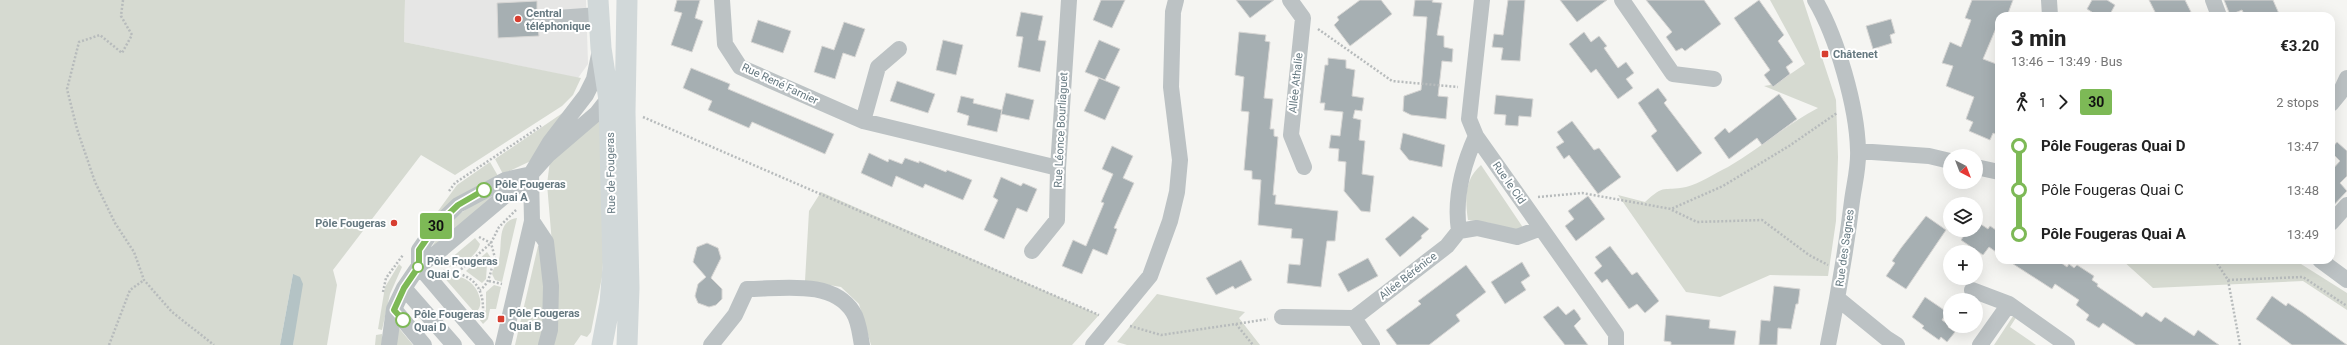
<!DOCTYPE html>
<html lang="en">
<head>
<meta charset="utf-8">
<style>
	:root { --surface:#fff; --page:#f2f2f2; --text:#222; --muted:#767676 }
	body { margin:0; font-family:Roboto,sans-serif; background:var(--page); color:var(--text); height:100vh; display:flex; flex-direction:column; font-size:15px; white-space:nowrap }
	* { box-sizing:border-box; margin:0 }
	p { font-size:13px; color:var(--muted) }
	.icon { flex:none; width:22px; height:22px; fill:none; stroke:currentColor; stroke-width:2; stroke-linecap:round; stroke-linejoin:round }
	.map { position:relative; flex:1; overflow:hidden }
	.side { position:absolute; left:1995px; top:12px; width:340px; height:252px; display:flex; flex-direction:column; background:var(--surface); border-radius:12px; box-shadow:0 4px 16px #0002 }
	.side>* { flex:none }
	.badge { padding:0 8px; border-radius:3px; font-size:14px; line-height:26px }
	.needle { width:26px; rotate:138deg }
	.controls { position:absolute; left:1943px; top:149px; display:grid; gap:8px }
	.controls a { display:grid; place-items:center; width:40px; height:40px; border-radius:50%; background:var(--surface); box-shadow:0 4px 16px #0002; font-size:20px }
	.map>.badge { position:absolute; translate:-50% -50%; box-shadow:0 0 0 2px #fff }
	.legs { display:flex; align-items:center; gap:6px; height:44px; padding:0 16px; font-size:13px }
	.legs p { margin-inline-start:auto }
	.overview { display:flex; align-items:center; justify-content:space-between; height:68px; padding:0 16px }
	h1 { font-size:22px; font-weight:800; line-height:30px }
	ul { padding:0 16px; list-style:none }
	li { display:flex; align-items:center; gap:14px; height:44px; font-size:15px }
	li i { display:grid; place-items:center; width:6px; height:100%; margin:0 5px; background:currentColor }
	li i::after { content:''; width:10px; height:10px; margin:-5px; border:3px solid; border-radius:50%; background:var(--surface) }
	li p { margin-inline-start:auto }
	li:first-child i { background:linear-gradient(#0000 50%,currentColor 0) }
	li:last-child i { background:linear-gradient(currentColor 50%,#0000 0) }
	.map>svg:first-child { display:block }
	.built { fill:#e6e6e5 }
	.green { fill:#d6dad1 }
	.water { fill:#b4c3c5 }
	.building { fill:#a6afb2; stroke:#d7d6d4 }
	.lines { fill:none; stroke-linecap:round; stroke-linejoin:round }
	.path { stroke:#b7bbbc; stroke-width:2.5; stroke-dasharray:2 2; stroke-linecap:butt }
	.minor { stroke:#bcc2c4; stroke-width:16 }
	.major { stroke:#d1d8d9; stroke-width:21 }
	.line-1-casing { stroke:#fff; stroke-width:9 }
	.line-1 { stroke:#7db956; stroke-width:6 }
	.poi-dot { fill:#d73e30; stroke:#fff; stroke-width:1.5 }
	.stop-1-dot { fill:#fff; stroke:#7db956; stroke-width:2 }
	.labels { text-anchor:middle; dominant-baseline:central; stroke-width:4; stroke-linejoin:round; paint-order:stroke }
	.poi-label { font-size:11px; font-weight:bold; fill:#667981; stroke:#fff; text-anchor:start }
	.street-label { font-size:11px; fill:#667981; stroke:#fff }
	.stop-label { font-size:11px; font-weight:bold; fill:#667981; stroke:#fff; text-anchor:start }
</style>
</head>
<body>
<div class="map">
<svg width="2347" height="345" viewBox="0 0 2347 345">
	<rect width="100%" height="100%" fill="#f5f5f2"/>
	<path class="built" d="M405,0H586L588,64L578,78L404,42Z"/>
	<path class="green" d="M0,0H405L404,42L581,78L573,95L562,106L455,175L421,155L333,270L337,285L327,345H293L295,326L293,274L280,345H0Z
		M1770,0H1803L1836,100L1838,157L1836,221L1828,276L1770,275L1720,297L1686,292L1618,195L1645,202C1666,183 1662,192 1686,187C1699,184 1715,173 1728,167C1759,149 1786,125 1818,108L1764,86L1776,84L1805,64Z
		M564,112L535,159L503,174L495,159Z
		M596,120L600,121L604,248L602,277L591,332L587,337L581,335L574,345H552L556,291L547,184L550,161Z
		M490,162L498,176L422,233L457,185Z
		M1481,165L1524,229L1513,232L1490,223L1468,220C1465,199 1464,180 1481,165Z
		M502,189L431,249C446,219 473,203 502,189Z
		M821,192L1099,315L1072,345H871L859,304L841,287L805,281L809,211Z
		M517,218L502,282L495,280L492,274C493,268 497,264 499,259C503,244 496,221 517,218Z
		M475,238L480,244C478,255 455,273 444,264Z
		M538,246H540L546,307L542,345H515Z
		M487,252L491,258L487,265L486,279L482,283L466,271Z
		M2122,260H2235L2245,263L2301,264L2347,293V310L2303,281L2153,288Z
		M399,264L402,267L390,294L382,330L378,329L385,287Z
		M442,275C460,274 476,280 480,299C481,305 480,309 475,313Z
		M494,285L501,287L496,309H490L488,319L483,324L479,319L486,310V292Z
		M1157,294L1245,312L1239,318L1260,345H1127L1117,342Z
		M2013,316H2017L2010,327L2036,345H1994Z
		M398,327L413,345H396Z
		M382,334V345H375L376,335Z"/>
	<path class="water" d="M293,274L300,277L303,284L293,345H280Z"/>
	<path class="building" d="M677,0H700L695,18L703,21L692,52L671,45L682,13L674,11Z
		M1101,0H1125L1112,28L1093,20Z
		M1236,0H1274L1250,18Z
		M1360,0H1381L1392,14L1350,46L1334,25L1339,20L1337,17Z
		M1415,0H1433L1432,2L1442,3L1437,35L1444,36V47L1453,49L1452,62L1442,61L1438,96L1448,97L1446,119L1411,115L1403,111L1404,96L1421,90L1427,17L1413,16Z
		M1508,0H1525L1520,61L1501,60L1503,48L1492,47L1494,34L1503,35Z
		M1560,0H1607L1577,22Z
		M1646,0H1704L1721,24L1685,51L1682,48L1676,51L1666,37L1672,32Z
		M1759,0L1784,35L1778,41L1793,62L1786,67L1790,74L1773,87L1764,75L1770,70L1734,18Z
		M1972,0H2013L2007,16H1999V21L1983,59L1999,65V136L1993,133L1990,140L1969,131L1973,122L1966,119L1974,97L1946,86L1953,66L1942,63L1950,42L1961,47L1971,20L1965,18Z
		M2092,0H2107L2115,5L2109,16H2098L2087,9Z
		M2149,0H2185L2193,16H2157Z
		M2224,0H2273L2280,16H2245L2242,10L2230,15Z
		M537,1V11L534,19L538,27L539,36L498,38L497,3Z
		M1021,12L1043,16L1038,40L1046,41L1040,72L1018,67L1023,37L1016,36Z
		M1891,19L1895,33L1890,35L1892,43L1873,49L1866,26Z
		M758,20L791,31L783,53L751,42Z
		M844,22L865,29L855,57L843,53L835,79L814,72L822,46L834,50Z
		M1239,32L1266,35L1265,41L1270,42L1264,98L1273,99L1270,129H1274V136L1278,137L1273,195H1276L1275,204L1338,211L1335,241H1327L1321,287L1287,283L1289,264L1300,265L1303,239L1291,238L1292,229L1258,225L1261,180L1252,179V171L1244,170L1249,112L1241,111L1244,77L1235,75Z
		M1584,32L1591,42L1599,36L1607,46L1604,48L1618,68L1626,62L1634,73L1626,79L1633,88L1618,99L1596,69L1591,73L1569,44Z
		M943,40L963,45L956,75L936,70Z
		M1099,40L1120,49L1105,80L1085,72Z
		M1328,58L1346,60V68L1355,70L1352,96L1364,98L1362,111L1355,110L1353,118L1361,120L1359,140L1365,141L1362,174L1374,176L1370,212L1361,211L1344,191L1346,162L1338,161L1339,149L1329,148L1331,135L1340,136L1343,112L1324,110L1325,103H1320L1325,65H1328Z
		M691,68L730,84L728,89L834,134L825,154L752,122L749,128L708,110L712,101L683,88Z
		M1099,78L1120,87L1105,120L1084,111Z
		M897,81L935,94L928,113L890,101Z
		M1658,88L1667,100L1664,103L1702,153L1677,172L1651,136L1657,131L1638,103Z
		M1006,93L1034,100L1029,120L1001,114Z
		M1779,94L1797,119L1762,145L1757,138L1729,159L1714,138L1725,128L1729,133Z
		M1496,95L1533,99L1531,117L1519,116L1518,126L1505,125L1506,115L1494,114Z
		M961,96L974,99L973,103L1002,110L997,132L967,125L969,116L957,112Z
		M1572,121L1594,150L1599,148L1621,177L1598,194L1569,155L1564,159L1556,147L1564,142L1557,132Z
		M1403,133L1445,145L1442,167L1409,160L1400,149Z
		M2337,142L2347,151V176L2340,183L2347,191L2331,208V171L2340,161L2331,152V149Z
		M1112,146L1133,156L1123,178L1134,183L1114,228L1117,229L1107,255L1093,249L1082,274L1062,266L1073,240L1086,246L1104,203L1101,202L1113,174L1102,169Z
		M869,153L888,162L889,159L902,164L905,158L919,163V161L946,172L947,170L972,180L963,200L925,184L923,188L896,176L892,187L861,173Z
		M1001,177L1021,186L1023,183L1037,189L1027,212L1017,208L1004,239L984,230L998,200L993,197Z
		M1588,196L1605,219L1576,241L1565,226L1574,219L1568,211Z
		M1413,216L1429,229L1421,236L1422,238L1400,257L1385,239Z
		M1926,216L1946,230L1906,289L1886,276L1895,263L1892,261L1901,248Z
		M1976,221L1988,229L1990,226L1999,232V254L1989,247L1983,255L1961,240L1968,230H1976Z
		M707,243L718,248L721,258L711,278L722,289V299L716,305L709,307L698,303L695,296L698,284L706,277L693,262L697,247Z
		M1610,246L1632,275L1637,272L1659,301L1645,313L1637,304L1629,309L1607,279L1602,283L1594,273L1602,266L1595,257Z
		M1368,258L1378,276L1348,292L1338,274Z
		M1241,260L1252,280L1235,289L1233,286L1216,295L1206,278Z
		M2007,260H2057L2067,267L2069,264L2074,268L2077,265L2094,276L2092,280L2098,284L2097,286L2142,317L2146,312L2161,322L2165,317L2194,336L2198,330L2219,345H2136L2103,323L2099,328L2086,320L2089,315L2076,305L2079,300L2055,284L2052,289Z
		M1522,262L1530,276L1521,282L1526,290L1505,304L1491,282Z
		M1466,265L1486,292L1456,315L1460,321L1429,345H1397L1386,330L1421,304L1418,301Z
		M1774,286L1800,289L1798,304H1796L1791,329L1778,328L1777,345H1759L1761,320L1770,321Z
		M2272,296L2286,306L2288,303L2303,313L2347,345H2292L2256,319Z
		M1925,297L1947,312L1942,320L1949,325L1948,327L1955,332L1947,342L1941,337L1939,340L1922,328L1924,326L1912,317Z
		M1558,306L1566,315L1574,309L1578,314L1581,319L1574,326L1588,345H1565L1543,317Z
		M1666,315L1710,320L1709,328L1736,331L1734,345H1671V342L1664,341Z"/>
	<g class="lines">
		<path class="path" d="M123,0L121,16L132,35L122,53L100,35L79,42L67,89L77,129L95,182L115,223L134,252L144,280L172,312L214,345
			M1318,29L1392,81L1458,87
			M643,117L1099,315
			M449,191L455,183L541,126
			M1538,197L1582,193L1671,209L1723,186L1789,146L1837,113
			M1672,210L1697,222L1762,220L1809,255L1828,265
			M479,237L491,243L495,258C490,270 491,282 480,290
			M2215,260L2228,280L2240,345
			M443,271C470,273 484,284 483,312L481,315
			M458,272L491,243L499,227L516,210
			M2228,280L2303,277L2347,306
			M489,281L502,284
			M383,292L386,278L403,255
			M1236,324L1268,319
			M1130,326L1161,335L1236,324L1253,345
			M109,345L130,290L144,280"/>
		<path class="minor" d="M722,0L725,44L740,67L863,121L1058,168
			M1290,0L1303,18L1291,135L1304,167
			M1482,0L1469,119L1476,136L1616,334V345
			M1622,0L1673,74L1714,79
			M1815,0C1837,37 1857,107 1858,150C1859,167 1854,185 1852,201C1846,250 1838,297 1828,345
			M2049,0L2050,16
			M2213,0L2219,16
			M543,19L599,15
			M2331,104L2340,93L2347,78
			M863,121L878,67L899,49
			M1858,151L1929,156L1950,161
			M1976,167L1999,172
			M532,221L546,242L551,286L550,330L546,345
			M2331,223L2347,205
			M1459,231L1477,228L1517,237L1541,228
			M1032,251L1057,220L1058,168L1069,0
			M2320,260L2347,280
			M404,288L454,345
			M1972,290L2009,304L2067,345
			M1837,298L1886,338L1897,345
			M394,309L424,345
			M1282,317L1354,318
			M389,345L394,309L404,288L419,266L443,248L531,174L548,155L597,113L612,94
			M486,345L419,266V250L435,227L458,205L505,180L527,175
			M503,345L532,221L531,174L550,142L586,95L594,79L599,55
			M711,345L735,315L747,289C782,289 832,279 853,312C859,321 860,335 862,345
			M1093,345L1150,276L1170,221L1177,192L1180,160L1171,87L1173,12L1176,0
			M1372,345L1354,318L1447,246L1459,231C1454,198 1462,167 1476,136
			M1980,345L2009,304"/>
		<path class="major" d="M598,0L601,48L609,100L613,267L610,303L602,345
			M627,0L625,112L629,288L627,345"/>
	</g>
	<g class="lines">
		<g class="line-1-casing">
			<path id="line-1" d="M403,320L394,310L404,288L419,266V250L435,227L458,205L484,190"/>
		</g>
		<use href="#line-1" class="line-1"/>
	</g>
	<g class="poi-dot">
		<circle cx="518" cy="19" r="4"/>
		<rect x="1821" y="50" width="8" height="8" rx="2"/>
		<circle cx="394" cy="223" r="4"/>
		<rect x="497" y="315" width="8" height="8" rx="2"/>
	</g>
	<g class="stop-1-dot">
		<circle cx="484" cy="190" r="7"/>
		<circle cx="418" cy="267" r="5"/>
		<circle cx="403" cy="320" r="7"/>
	</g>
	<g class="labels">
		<g class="poi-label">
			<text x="526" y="13">Central<tspan x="526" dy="13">téléphonique</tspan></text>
			<text x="1833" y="54">Châtenet</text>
			<text x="386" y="223" text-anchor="end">Pôle Fougeras</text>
			<text x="509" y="313">Pôle Fougeras<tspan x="509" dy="13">Quai B</tspan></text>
		</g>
		<g class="street-label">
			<text transform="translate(1296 83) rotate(-84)">Allée Athalie</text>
			<text transform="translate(780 84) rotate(25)">Rue René Farnier</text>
			<text transform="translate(1061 130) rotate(-87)">Rue Léonce Bourliaguet</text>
			<text transform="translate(611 173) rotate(-91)">Rue de Fougeras</text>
			<text transform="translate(1509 183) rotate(55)">Rue le Cid</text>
			<text transform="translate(1845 248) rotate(-82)">Rue des Sagnes</text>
			<text transform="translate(1408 276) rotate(-38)">Allée Bérénice</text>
		</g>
		<g class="stop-label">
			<text x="495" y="184">Pôle Fougeras<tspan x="495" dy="13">Quai A</tspan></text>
			<text x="427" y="261">Pôle Fougeras<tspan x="427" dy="13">Quai C</tspan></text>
			<text x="414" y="314">Pôle Fougeras<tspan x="414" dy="13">Quai D</tspan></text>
		</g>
	</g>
</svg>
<div class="controls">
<a><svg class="needle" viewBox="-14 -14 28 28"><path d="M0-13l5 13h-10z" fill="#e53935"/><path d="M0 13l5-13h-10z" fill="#767676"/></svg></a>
<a><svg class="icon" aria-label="layers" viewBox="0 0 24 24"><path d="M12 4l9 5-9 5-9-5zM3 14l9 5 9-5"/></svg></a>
<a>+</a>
<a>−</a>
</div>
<b class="badge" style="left:436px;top:226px;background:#7db956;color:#111">30</b>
<section class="side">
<div class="overview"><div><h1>3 min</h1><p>13:46 – 13:49 · Bus</p></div><b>€3.20</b></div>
<div class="legs"><svg class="icon" aria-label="walk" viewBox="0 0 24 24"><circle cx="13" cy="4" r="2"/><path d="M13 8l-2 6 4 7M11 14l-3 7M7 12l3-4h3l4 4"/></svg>1<svg class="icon" aria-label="forward" viewBox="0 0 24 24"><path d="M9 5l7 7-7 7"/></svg><b class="badge" style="background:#7db956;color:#111">30</b><p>2 stops</p></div>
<ul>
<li><i style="color:#7db956"></i><b>Pôle Fougeras Quai D</b><p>13:47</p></li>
<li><i style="color:#7db956"></i><span>Pôle Fougeras Quai C</span><p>13:48</p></li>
<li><i style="color:#7db956"></i><b>Pôle Fougeras Quai A</b><p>13:49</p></li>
</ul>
</section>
</div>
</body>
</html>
